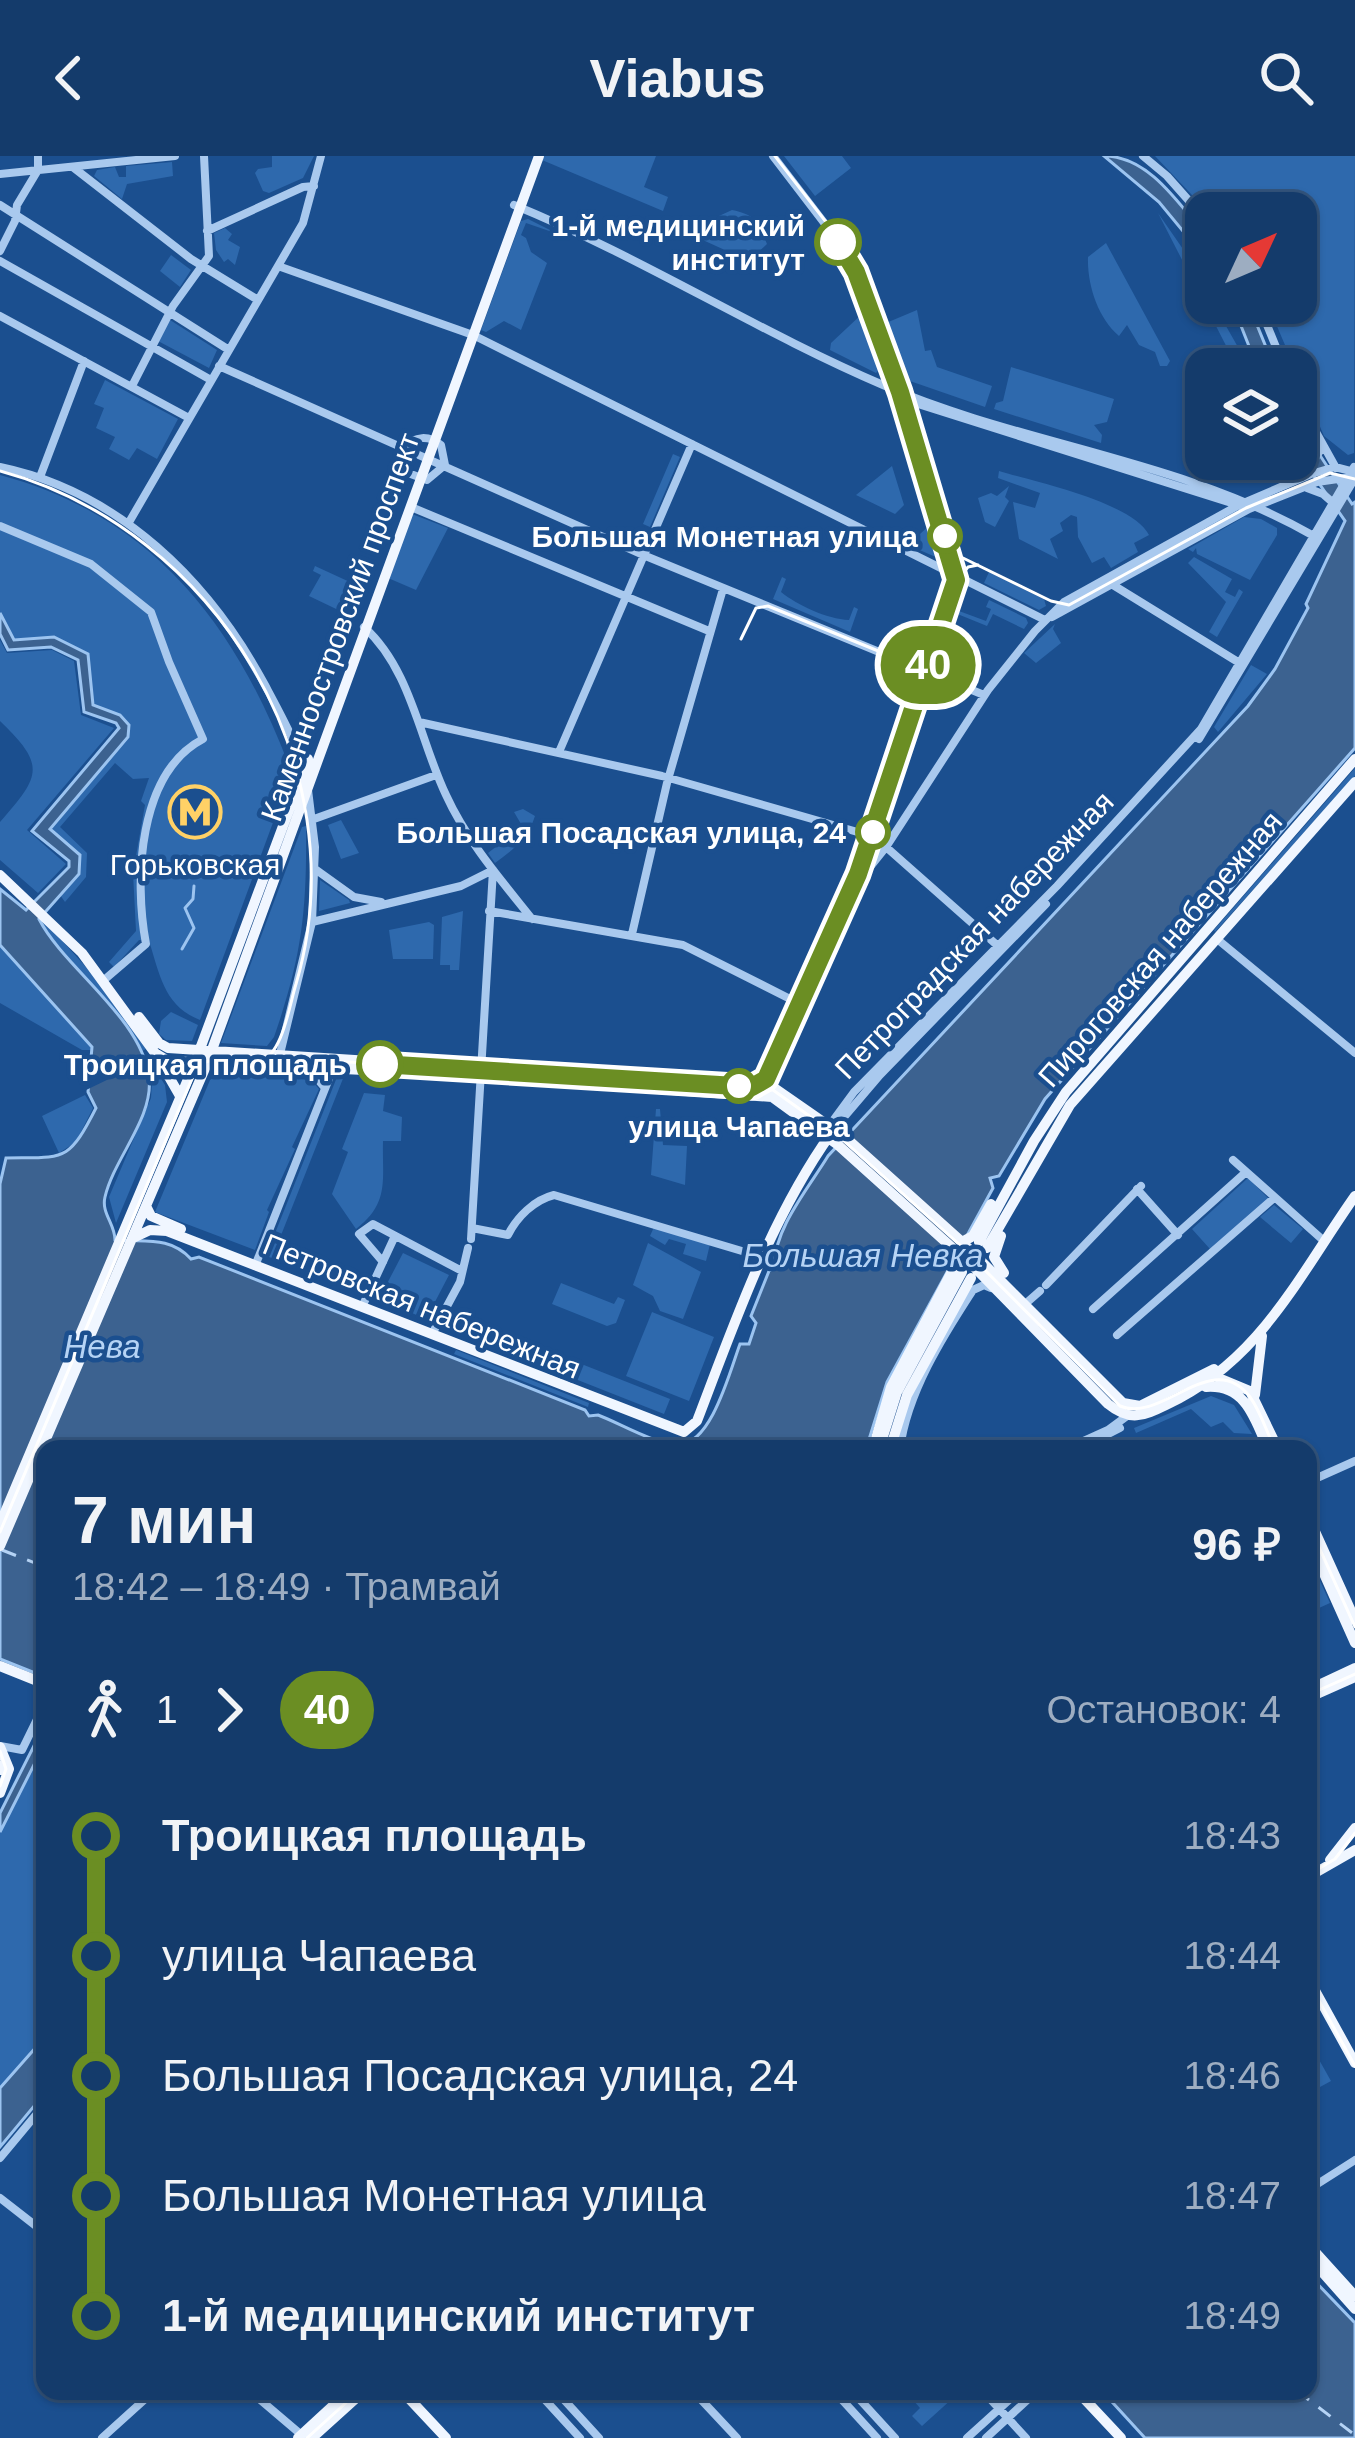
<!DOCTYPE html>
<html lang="ru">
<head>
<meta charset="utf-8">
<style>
	:root { --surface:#143b6b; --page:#1d4271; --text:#f1f3f6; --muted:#9dadc1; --line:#33557e }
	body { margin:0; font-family:Arial,sans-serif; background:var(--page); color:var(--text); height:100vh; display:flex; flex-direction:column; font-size:45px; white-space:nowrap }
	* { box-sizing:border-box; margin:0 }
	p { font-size:39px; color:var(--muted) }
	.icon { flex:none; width:66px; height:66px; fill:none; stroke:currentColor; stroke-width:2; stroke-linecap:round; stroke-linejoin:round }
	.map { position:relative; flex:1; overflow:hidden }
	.panel { position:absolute; left:36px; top:1284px; width:1281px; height:960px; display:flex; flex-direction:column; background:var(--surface); border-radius:24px; box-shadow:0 3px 9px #0004,0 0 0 3px var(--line) }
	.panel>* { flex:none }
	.badge { padding:0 24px; border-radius:39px; font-size:42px; line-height:78px }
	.needle { width:78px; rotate:46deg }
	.tools { position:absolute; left:1185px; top:36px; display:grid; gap:24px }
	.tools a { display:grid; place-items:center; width:132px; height:132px; border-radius:24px; background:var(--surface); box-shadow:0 3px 9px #0004,0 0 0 3px var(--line); font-size:60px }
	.map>.badge { position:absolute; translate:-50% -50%; box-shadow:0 0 0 6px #fff }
	.legs { display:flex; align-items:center; gap:18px; height:132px; padding:0 36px; font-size:39px }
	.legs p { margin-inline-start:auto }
	.headline { display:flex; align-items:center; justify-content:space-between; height:204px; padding:0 36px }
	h1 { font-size:66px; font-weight:800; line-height:90px }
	ul { padding:0 36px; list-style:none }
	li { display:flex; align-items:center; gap:42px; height:120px; font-size:45px }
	li i { display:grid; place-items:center; width:18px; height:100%; margin:0 15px; background:currentColor }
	li i::after { content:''; width:30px; height:30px; margin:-15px; border:9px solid; border-radius:50%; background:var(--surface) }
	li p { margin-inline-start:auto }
	li:first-child i { background:linear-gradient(#0000 50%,currentColor 0) }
	li:last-child i { background:linear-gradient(currentColor 50%,#0000 0) }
	header { display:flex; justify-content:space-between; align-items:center; height:156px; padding:0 36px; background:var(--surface); font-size:54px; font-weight:800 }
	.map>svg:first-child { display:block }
	.green { fill:#2e69ad }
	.water { fill:#3c6290; stroke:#9cc4f0; stroke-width:3 }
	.pier { fill:#1b4f8f }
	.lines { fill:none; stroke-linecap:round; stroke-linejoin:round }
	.stream { stroke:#9cc4f0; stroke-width:3 }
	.ferry { stroke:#b5d3f5; stroke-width:3; stroke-dasharray:15 12; stroke-linecap:butt }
	.minor { stroke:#a9c9ee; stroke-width:8 }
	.major { stroke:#f0f6ff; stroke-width:10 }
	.tram { stroke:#fff; stroke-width:3 }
	.line-1-casing { stroke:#fff; stroke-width:27 }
	.line-1 { stroke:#6b8e23; stroke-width:18 }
	.stop-1-dot { fill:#fff; stroke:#6b8e23; stroke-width:6 }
	.labels { text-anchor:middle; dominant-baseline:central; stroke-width:9; stroke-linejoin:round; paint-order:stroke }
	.stop-label { font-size:30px; font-weight:bold; fill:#fff; stroke:#1b4f8f; text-anchor:end }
	.street-label { font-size:30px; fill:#fff; stroke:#1b4f8f }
	.poi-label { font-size:30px; fill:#fff; stroke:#1b4f8f }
	.water-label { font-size:33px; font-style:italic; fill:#b5d3f5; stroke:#1b4f8f }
</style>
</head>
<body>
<header><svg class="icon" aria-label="back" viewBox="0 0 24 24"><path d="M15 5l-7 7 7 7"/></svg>Viabus<svg class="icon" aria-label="search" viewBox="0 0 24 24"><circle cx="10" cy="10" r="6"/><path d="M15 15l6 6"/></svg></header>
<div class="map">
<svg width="1355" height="2282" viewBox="0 0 1355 2282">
	<rect width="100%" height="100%" fill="#1b4f8f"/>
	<path class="green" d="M272,0H314L303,22L269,37L263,35L255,17L258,13L272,11Z
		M543,0H656L644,31L668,41L663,55L542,4Z
		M784,0H842L851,12L815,40Z
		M1155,0H1355L1354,297L1348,299L1324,280L1267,147H1296V57H1209Z
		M172,6L173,20L127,28L122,43L94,20L97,14L115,11L119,21H126V10Z
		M732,54C756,59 758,66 767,88L749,105L672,70L673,62L683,60L708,65Z
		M1158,57L1203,122L1201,112L1206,114V147H1213L1243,200L1241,208L1248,213H1238Z
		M528,63L558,78L526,67L521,79L526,82L531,96L547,107L521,174L504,165L486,176L481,174L521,65Z
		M225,72L232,78L228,84L240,91L235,109L228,103L224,106L216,94L214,77Z
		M1106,87L1170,205L1167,210H1160L1155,196L1139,189L1127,169L1119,180C1098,162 1087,129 1088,101Z
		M171,99L191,114L180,131L160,115Z
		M917,154L925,195L931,194L937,211L992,230L985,251L907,224L886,167Z
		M863,157L883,210L876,217L830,194L831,187Z
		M170,164L217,194L209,212L158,185Z
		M1011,211L1114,243L1107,266L1094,269L1102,279L1101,287L994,253L996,247L1003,245Z
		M105,224L178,263L157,303L137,292L129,304L109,293L115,281L96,272L104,252L94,248Z
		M673,298L680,301L650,371L643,368Z
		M892,310L904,349L895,358L856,339Z
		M999,315C1035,326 1132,346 1149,379L1134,387L1138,396L1111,412L1104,401L1092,407L1078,381L1077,361L1071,359L1060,367L1063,375L1050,383L1058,403L1019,383L1013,346L1035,352L1040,337L998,322Z
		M0,319C153,360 235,469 288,607V626L200,864C164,850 160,819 149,785L139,784L114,811L109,806L136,775L133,717L145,649L141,645L149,622L133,623L115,607L60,671L87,697L86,721L65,746L60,739L79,718L49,673L128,581L120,559L93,550L88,498L54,481L14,484L0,457Z
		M1009,330L1005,341L1009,345L995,371L985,366L978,342L991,337L997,340Z
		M412,358L448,372L416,434L388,422Z
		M1244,361L1261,363L1277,372V379L1250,424L1197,398L1196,392L1193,396L1188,393Z
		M932,367L942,398L938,402L908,389Z
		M1194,401L1232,423L1225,436L1235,441L1239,433L1243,436L1217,481L1209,476L1226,446L1188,407Z
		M315,410L365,433L355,462L309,440L321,419L313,415Z
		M989,416L1044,443L1046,450L1039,454L984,427Z
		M782,421L786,423L781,436C797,449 827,463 849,464L854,451L858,453L850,476L773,443Z
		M989,444L1026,462L1028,467L1024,473L993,458L987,470L955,457L958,449L959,455L986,465L991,453L986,451Z
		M1055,468L1053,473L1061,487L1036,507L1024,497Z
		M0,484L7,497L52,494L74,505L81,559L114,572L27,674L66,708L38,737L0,704V666C40,620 47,610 0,565Z
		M1251,509L1267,518L1218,576L1214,571Z
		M1355,612V620L1215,776L1214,774Z
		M523,653L535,660C528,682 513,694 495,707L488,697L506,683L504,679L521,668L514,656Z
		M341,664L359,697L341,703L328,669Z
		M306,670C307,755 302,801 274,881L267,890L221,887L302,671Z
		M320,724L349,744L350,747L319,755Z
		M463,755L459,814H450V809H440L442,761Z
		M44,765L96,822L146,893L140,896L107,846L42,770Z
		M429,766L434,769L433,803H393L389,774Z
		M0,789L92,892L91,894H82L0,847Z
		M171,856L198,869L192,885L166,884L159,878L161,865Z
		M153,910L165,929L167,946L116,1067L109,1041L151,942Z
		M346,915L272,1102L266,1100L339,916Z
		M219,918L311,924L319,933L292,991L295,993L267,1054L269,1056L255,1094L155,1056L210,924Z
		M364,937L385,939L383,955L402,961L401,985H383C382,1024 390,1047 356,1073L332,1038L348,996L342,993Z
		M85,939L93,952L76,986L59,997L42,960Z
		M656,953H660L663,989L687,990L685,1029L651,1019Z
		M1248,1022L1269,1043L1210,1093L1192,1073Z
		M1274,1049L1303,1073L1291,1087L1260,1061Z
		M654,1071L710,1088L706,1105L683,1098L686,1088L669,1083L665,1089L650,1080Z
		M648,1087L701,1116L683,1163L660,1155L653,1140L633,1129Z
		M403,1097L449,1119L426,1163L379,1143Z
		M561,1127L614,1148L618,1141L625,1144L616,1167L607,1170L552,1148Z
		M652,1156L714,1181L689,1245L626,1220Z
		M452,1157L670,1243L664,1258L448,1173L446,1168Z
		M456,1194L589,1247L588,1251L454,1198Z
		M1211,1240L1234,1249L1252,1278L1234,1277L1223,1266L1211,1271L1191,1253L1136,1277L1134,1272Z
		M1313,1409L1330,1447L1308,1457V1411Z
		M45,1587V1881L0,1932V1676Z
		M1313,1893L1331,1925L1309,1937L1308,1896Z
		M905,2235H947L953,2242L922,2270L912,2260L920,2252Z"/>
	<path class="water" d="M1104,0C1149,0 1179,48 1206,80V103L1159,46Z
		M1232,147H1248L1275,213H1258Z
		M1296,263L1352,348L1355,346V592L1045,943L999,1020L990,1022L993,1032L887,1226L866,1293H45V1521L0,1503V1028L6,1002C65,1001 68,1007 96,952L88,936L92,891L0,789V733L26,754L69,711V705L32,675L119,572L116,567L84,556L78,504L51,491L8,494L0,478V457L14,484L54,481L88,498L93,549L120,559L129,569L128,581L50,673L80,699L79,718L39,763C64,812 141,861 149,921C154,962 114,1002 105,1041C101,1057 115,1068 115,1084C143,1087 169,1079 191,1103L199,1101L585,1254L589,1260L598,1259C622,1268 653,1288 679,1288C711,1289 730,1215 740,1188H749L756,1167L751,1160L769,1115L775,1111C772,1075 810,1030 828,1000L1248,550L1275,513L1308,452L1306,448L1345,365L1296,294Z
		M45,1568V1587L0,1676V1657Z
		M45,1881V1937L0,1991V1932Z
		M1308,2118L1355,2167V2282H1145L1102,2235H1308Z"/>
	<path class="pier" d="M141,898L144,906L82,936L84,927Z"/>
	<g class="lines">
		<path class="stream" d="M182,793L194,772L185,752L193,743L194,730"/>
		<path class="ferry" d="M2,1394L45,1411
			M1297,2235L1355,2279"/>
		<path class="minor" d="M773,0L848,98L857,115L903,236L957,422L856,724
			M1143,0L1167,20L1206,64
			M74,12L191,103L258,144
			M0,18L175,0
			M0,49L229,194
			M514,49C641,101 757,175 883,229C1021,289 1179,303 1312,379
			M207,75L303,31L314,30
			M0,95L15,65L17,49L38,14V0
			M0,105L211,224
			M278,110L473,179L1045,464
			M1258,147L1285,213
			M0,160L189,262
			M219,210L648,401L984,539
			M132,230L173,150L209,100L204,0
			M1296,240L1336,312
			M908,242L918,248L1241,350
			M404,291L408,317L427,324L445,309
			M404,291C415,280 429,279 441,289L445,309
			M0,311C120,336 209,425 265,529C280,557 295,584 304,614
			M40,321L84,205
			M1304,321L1321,293
			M1307,332L1323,338L1331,345
			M411,351L709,475
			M128,368L303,67L321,0
			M0,370L91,408L151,456L169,506L203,583C138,617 134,724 146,788L104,824
			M1113,429L1238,506
			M1052,461L1249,353L1317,326L1345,322
			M364,471C411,513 420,585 446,639C467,685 501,724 532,763
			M419,566L662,620L868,679L886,691L998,790
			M1199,583L1355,322
			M559,596L692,288
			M314,663L436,619
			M315,713L354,741L381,746
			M489,755L683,789L800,848
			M312,766L461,730L493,714
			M632,778L667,627L723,433
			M1217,783L1355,897
			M279,902L312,766L315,691L308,634
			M270,914L313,918L325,932
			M766,931L854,731L886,691L988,534L1035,475L1064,446L1239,349L1311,318L1335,311L1355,316
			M829,970L854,936L1057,730L1201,573L1354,311
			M834,973L880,919L1046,748
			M1233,1004L1324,1085
			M1137,1033L1178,1079
			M472,1072L508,1079C517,1061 534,1044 554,1039L762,1101
			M471,1083L493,714
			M383,1106L359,1078L373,1068L462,1115
			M255,1110L334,910
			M1046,1129L1141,1030
			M1024,1149L1040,1135
			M362,1151L394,1082
			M1093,1153L1246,1016
			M432,1178L460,1126L468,1092
			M1117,1179L1274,1042
			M900,1293C907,1237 943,1180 973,1134L984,1129L991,1132
			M1066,1293L1108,1274L1127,1260
			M1079,1293L1120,1272
			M1308,1326L1355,1305
			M0,1590L22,1594L45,1547
			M0,2002L45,1948
			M1308,2034L1355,2004
			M0,2042L45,2077
			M250,2235L304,2281
			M537,2235L580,2282
			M556,2235L599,2282
			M693,2235L737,2282
			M834,2235L877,2282
			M852,2235L895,2282
			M983,2235L1026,2282
			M102,2282L154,2235
			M967,2282L1019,2235
			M986,2282L1037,2235"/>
		<path class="major" d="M0,719L82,797L155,897L168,905L431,917L772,941L838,989L978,1115L1108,1248C1130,1266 1143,1260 1166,1249C1260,1205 1298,1121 1355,1040
			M139,861L159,887L168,892L773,931L845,981L962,1086L1123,1247L1140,1250L1214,1213
			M157,900L180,940
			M146,1050L151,1060L181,1073
			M1001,1080L994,1101L1004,1117
			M133,1082L150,1074L167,1075L684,1276L697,1265C735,1166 770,1063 832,976
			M962,1086L973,1080L991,1048
			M979,1086L1034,985L1066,936L1355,603
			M987,1092L1070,949L1355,626
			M1214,1220L1250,1235L1278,1293
			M1206,1231C1246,1228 1255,1263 1268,1293
			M1255,1239L1262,1180
			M880,1290L897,1236L962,1116
			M873,1293L891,1231L958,1104L956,1095
			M890,1293L907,1239L971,1122
			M1308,1360L1355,1464
			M0,1368L194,909L308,603
			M1308,1382L1355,1487
			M0,1390L206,910L539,0
			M0,1510L45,1528
			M1308,1534L1355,1512
			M1308,1542L1355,1521
			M0,1591L9,1613L0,1637
			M0,1610V1614
			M1330,1704L1355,1672
			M1308,1721L1355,1694
			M1308,1811V1812
			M1308,1822L1355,1907
			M1308,2088L1355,2140
			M1308,2100L1355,2153
			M402,2235L446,2282
			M1077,2235L1121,2282
			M298,2282L349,2235
			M312,2282L364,2235"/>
		<path class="tram" d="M775,0L850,97L859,115L905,239L959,426
			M0,315C215,373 360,610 296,828C289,850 283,898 259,907
			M963,402L1051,445L1069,449L1246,352L1330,317L1355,323
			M741,483L756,452L768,450L920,512L926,525
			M751,934L765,929L772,919L867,702L960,421L968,411L978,409
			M1308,1367L1355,1471
			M0,1376L193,920L202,907L216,903L349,906L773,934L843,984L960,1089L1120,1250C1162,1268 1212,1191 1250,1241C1261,1256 1267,1277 1275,1293
			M1308,1539L1355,1518
			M0,1595L6,1613L0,1630
			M1308,1719L1335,1703L1355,1677
			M1308,1825L1355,1910
			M307,2282L359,2235"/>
	</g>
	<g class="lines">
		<g class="line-1-casing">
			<path id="line-1" d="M380,908L752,931L766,923L858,718L956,424L900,236L856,116L838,86"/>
		</g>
		<use href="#line-1" class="line-1"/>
	</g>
	<defs>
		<g id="metro-ring" transform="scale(2.7)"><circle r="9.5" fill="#1b4f8f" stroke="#ffd166" stroke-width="1.5"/><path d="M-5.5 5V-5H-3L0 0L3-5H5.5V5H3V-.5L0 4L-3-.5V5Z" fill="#ffd166"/></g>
	</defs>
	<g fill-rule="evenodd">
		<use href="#metro-ring" x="195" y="656"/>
	</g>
	<g class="stop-1-dot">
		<circle cx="838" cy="86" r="21"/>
		<circle cx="945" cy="380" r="15"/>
		<circle cx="873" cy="676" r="15"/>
		<circle cx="380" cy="908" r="21"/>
		<circle cx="739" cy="930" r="15"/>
	</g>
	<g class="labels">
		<g class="stop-label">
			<text x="805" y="69">1-й медицинский<tspan x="805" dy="34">институт</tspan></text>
			<text x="918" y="380">Большая Монетная улица</text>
			<text x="846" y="676">Большая Посадская улица, 24</text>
			<text x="347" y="908">Троицкая площадь</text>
			<text x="739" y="970" text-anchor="middle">улица Чапаева</text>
		</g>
		<g class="street-label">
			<text transform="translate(340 471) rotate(-70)">Каменноостровский проспект</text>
			<text transform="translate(974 779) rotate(-46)">Петроградская набережная</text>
			<text transform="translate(1160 793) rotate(-49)">Пироговская набережная</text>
			<text transform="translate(422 1150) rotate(22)">Петровская набережная</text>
		</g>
		<g class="poi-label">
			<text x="195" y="708">Горьковская</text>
		</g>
		<g class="water-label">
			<text x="863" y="1099">Большая Невка</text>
			<text x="102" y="1190">Нева</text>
		</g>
	</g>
</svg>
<div class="tools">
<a><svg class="needle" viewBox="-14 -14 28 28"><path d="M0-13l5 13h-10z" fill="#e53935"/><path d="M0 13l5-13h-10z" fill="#9dadc1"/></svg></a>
<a><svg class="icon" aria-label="layers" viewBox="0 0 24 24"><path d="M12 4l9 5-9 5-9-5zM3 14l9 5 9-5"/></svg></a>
</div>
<b class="badge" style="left:928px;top:509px;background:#6b8e23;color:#fff">40</b>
<section class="panel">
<div class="headline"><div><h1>7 мин</h1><p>18:42 – 18:49 · Трамвай</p></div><b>96 ₽</b></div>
<div class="legs"><svg class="icon" aria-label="walk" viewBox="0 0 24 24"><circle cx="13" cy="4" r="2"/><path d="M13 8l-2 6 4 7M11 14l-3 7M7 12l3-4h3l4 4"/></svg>1<svg class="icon" aria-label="forward" viewBox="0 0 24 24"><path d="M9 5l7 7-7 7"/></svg><b class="badge" style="background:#6b8e23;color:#fff">40</b><p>Остановок: 4</p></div>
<ul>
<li><i style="color:#6b8e23"></i><b>Троицкая площадь</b><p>18:43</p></li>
<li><i style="color:#6b8e23"></i><span>улица Чапаева</span><p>18:44</p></li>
<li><i style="color:#6b8e23"></i><span>Большая Посадская улица, 24</span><p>18:46</p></li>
<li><i style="color:#6b8e23"></i><span>Большая Монетная улица</span><p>18:47</p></li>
<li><i style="color:#6b8e23"></i><b>1-й медицинский институт</b><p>18:49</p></li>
</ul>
</section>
</div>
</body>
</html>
